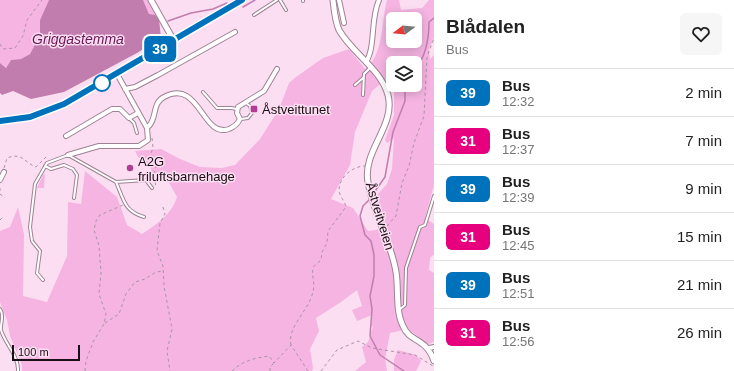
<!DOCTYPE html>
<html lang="en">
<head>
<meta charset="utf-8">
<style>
	:root { --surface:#fff; --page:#f6f6f6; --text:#222; --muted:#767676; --line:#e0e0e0 }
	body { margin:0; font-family:Helvetica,sans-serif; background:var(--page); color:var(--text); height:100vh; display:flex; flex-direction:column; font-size:15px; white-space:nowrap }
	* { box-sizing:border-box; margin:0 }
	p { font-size:13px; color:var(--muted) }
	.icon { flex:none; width:22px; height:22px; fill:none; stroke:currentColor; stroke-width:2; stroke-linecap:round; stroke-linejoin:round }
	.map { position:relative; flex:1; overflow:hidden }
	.details { display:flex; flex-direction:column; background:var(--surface); width:300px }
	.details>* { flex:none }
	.badge { padding:0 8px; border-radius:6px; font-size:14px; line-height:26px }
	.needle { width:26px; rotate:254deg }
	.fabs { position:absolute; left:386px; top:12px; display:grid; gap:8px }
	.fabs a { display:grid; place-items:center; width:36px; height:36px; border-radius:6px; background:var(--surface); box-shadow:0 2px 10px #0003; font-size:20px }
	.scale { position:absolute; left:12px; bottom:10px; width:68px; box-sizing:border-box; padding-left:4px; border:2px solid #190f16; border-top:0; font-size:11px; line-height:14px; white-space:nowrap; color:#190f16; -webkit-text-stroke:3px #fcdef2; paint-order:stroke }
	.map>.badge { position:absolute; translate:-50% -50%; box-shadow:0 0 0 2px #fff }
	.round { display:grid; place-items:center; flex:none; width:42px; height:42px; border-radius:6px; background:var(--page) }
	.overview { display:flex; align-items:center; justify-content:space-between; height:68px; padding:0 12px }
	h1 { font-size:19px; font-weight:700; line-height:30px }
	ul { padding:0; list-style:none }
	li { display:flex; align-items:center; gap:12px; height:48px; padding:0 12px; border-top:1px solid var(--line) }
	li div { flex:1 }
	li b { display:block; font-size:15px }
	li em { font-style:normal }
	li .badge { min-width:44px; font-weight:700; text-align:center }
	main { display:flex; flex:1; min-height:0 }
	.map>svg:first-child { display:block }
	.green { fill:#f5b4e2; fill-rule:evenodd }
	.water { fill:#c17dae }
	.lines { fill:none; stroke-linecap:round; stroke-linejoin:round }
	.stream { stroke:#c17dae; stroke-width:1.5 }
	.service-casing { stroke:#9d8294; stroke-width:4 }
	.minor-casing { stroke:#9d8294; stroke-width:6 }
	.tertiary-casing { stroke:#9d8294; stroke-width:7 }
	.primary-casing { stroke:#9d8294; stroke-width:8 }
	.path { stroke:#aa93a2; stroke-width:1; stroke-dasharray:3 3; stroke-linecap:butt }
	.service { stroke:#fff; stroke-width:2 }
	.minor { stroke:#fff; stroke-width:4 }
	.tertiary { stroke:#fff; stroke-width:5 }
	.primary { stroke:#fff; stroke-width:6 }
	.line-casing { stroke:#fff; stroke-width:9 }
	.line { stroke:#0072bc; stroke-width:6 }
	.stop-dot { fill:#fff; stroke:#0072bc; stroke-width:2 }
	.poi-dot { fill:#b03d96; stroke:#fcdef2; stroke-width:1.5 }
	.labels { text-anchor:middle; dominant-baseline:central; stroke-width:3; stroke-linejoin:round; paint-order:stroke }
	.poi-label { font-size:13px; fill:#190f16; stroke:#fcdef2; text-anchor:start }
	.street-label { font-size:13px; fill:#190f16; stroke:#fcdef2 }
	.water-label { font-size:14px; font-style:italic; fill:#691858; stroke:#fcdef2 }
</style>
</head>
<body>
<main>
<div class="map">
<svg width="434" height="371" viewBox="0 0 434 371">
	<rect width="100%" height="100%" fill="#fcdef2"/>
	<path class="green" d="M0,0H49L40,20V35L30,54L21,59L11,60L6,68L0,63Z
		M143,0H149L159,19L149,14Z
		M387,0H399L401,10L422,8L429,0H434V38L429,49L430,59L434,55V185L425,218L434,224V254L430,258L429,270L434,273V342L428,344L408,329L390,333L385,359L387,371H355L366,362L362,347L368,342L373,327L371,326L372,315L357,321L352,310L362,306L357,290L341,302L316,318L319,331L310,349L313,368L312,371H22V365L10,336L7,320L0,302V231L10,227L18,207L24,234L23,296L47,302L67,256L68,202L81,204L85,171L117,197L127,225L142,234C156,225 172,214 177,197L168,181L166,172L153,175L149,164L138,157L135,151L161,149L180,159L200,167L222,168L235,165L260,139L279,109L289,83L296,77L323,58L349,49L365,69C384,55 381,22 387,0ZM393,19H415V41H393ZM399,54L397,63H415V85H394V115L385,140L387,143L394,138L392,169L387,184L378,194L375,204L382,229L368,231L353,208L331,199L350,165L355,132L372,91L386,79Z
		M45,174L44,188H37L43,175Z
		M398,350L416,355L421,361L416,371H394V360Z"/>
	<path class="water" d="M49,0H143L149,14L155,15L159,19L161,38L137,53L64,92L31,99L13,91L2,95L0,93V63L6,68L11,60L21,59L30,54L40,35V20Z"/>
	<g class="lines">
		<path class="stream" d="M243,7L255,0
			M168,21L191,13L213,9L227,3
			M415,70C426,56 429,40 429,22L434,18
			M373,194L385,177L393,132L405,101V85
			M370,199L363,206L360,216L365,235L371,241L374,255V276L370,296L372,309L370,336L380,355L404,371"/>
		<g class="service-casing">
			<path id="service" d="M280,0L286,10
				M303,1V0
				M254,15L277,0
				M355,85L363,78
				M203,92L217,108H231L237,109
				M363,95L364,74L370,68
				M129,118L134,123L137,133
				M241,119L248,118L252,113L250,106L246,103
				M45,166L51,169L64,165L73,169L77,175L74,198
				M116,182C124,200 124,211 144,217
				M43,280L37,273L40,251L32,241L30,227L35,184L47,163L68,155L116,182L146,180L152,188
				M0,309C5,316 0,323 1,330C5,344 19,356 18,371
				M399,310L405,305L406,268L420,227L425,225L434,196"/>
		</g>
		<g class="minor-casing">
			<path id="minor" d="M339,0L344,23
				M366,62C376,46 370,20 379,0
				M125,89L135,87L158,75L235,32
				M147,128C158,119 151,104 164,97C200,78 202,139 229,129C234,127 237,125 240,119L237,113L238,107L264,91L277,69
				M66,136L112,109H120L129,118L138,113
				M68,155L99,146H139L148,140L147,128L117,74
				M0,180L4,172
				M429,348L434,347"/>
		</g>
		<g class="tertiary-casing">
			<path id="tertiary" d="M151,0L174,41
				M333,0C334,9 335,21 339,30C352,53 381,69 388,95C396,126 362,151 368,182C373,213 391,241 396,272C399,289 395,310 403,326C410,343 426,337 434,361"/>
		</g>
		<g class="primary-casing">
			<path id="primary" d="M0,121L30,117L64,104L242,0"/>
		</g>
		<path class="path" d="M0,44L3,49L15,48L23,36L27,20L42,0
			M152,138L153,147L151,154L155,160L153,163L156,168L153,176L156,186
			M4,168L7,158C23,152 23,162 36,167L46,157L48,158
			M0,188V192
			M0,194L5,198
			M163,207L165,214L160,223L157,251L163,266L164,286L172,329L167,351L170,371
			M0,220L4,216
			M387,226L396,216L402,183L409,166L414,143L424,116L427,57L434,38
			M105,323L119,314L126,294L135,282L145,279L156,272L164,271
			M291,345C287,329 306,312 311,298C317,283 311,279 313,267L321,260L322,252L327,243L328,231L346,207C345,201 339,196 339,190C339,177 353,166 365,166
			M85,371L86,361L93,342L104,324L106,314L99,294L101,273L99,246L94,230L96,221L100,215L123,205
			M232,371C242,361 255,358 269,356L274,363L291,345L308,371
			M270,371V367L274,363
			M321,371L337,350L358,341L372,348L415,355L433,366"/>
		<use href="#service" class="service"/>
		<use href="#minor" class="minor"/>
		<use href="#tertiary" class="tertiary"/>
		<use href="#primary" class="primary"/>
	</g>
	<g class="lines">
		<g class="line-casing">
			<path id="line" d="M0,121L30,117L64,104L242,0"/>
		</g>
		<use href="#line" class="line"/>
	</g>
	<circle class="stop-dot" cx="102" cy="83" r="8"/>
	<g class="poi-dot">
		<rect x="250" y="105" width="8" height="8" rx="2"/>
		<circle cx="130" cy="168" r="4"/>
	</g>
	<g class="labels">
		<g class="poi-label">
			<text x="262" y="109">Åstveittunet</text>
			<text x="138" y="161">A2G<tspan x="138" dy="15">friluftsbarnehage</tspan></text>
		</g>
		<g class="street-label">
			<text transform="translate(380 216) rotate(73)">Åstveitveien</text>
		</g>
		<g class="water-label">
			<text x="78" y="39">Griggastemma</text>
		</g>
	</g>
</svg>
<div class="fabs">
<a><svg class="needle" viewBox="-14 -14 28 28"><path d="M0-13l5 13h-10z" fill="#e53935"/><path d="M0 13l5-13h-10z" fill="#767676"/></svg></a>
<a><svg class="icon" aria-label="layers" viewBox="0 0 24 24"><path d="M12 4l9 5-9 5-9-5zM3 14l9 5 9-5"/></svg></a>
</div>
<div class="scale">100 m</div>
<b class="badge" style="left:160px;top:49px;background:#0072bc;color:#fff">39</b>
</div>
<section class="details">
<div class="overview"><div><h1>Blådalen</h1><p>Bus</p></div><a class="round"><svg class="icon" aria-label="heart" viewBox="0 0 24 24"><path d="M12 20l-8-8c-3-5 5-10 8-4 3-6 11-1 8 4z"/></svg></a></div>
<ul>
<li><span class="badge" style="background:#0072bc;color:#fff">39</span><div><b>Bus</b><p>12:32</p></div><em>2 min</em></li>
<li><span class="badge" style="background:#e6007e;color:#fff">31</span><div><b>Bus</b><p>12:37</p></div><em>7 min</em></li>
<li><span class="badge" style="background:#0072bc;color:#fff">39</span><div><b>Bus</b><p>12:39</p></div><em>9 min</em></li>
<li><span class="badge" style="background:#e6007e;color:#fff">31</span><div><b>Bus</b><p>12:45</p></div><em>15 min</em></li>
<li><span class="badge" style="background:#0072bc;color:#fff">39</span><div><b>Bus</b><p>12:51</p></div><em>21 min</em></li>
<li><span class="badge" style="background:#e6007e;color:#fff">31</span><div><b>Bus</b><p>12:56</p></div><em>26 min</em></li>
</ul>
</section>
</main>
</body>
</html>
